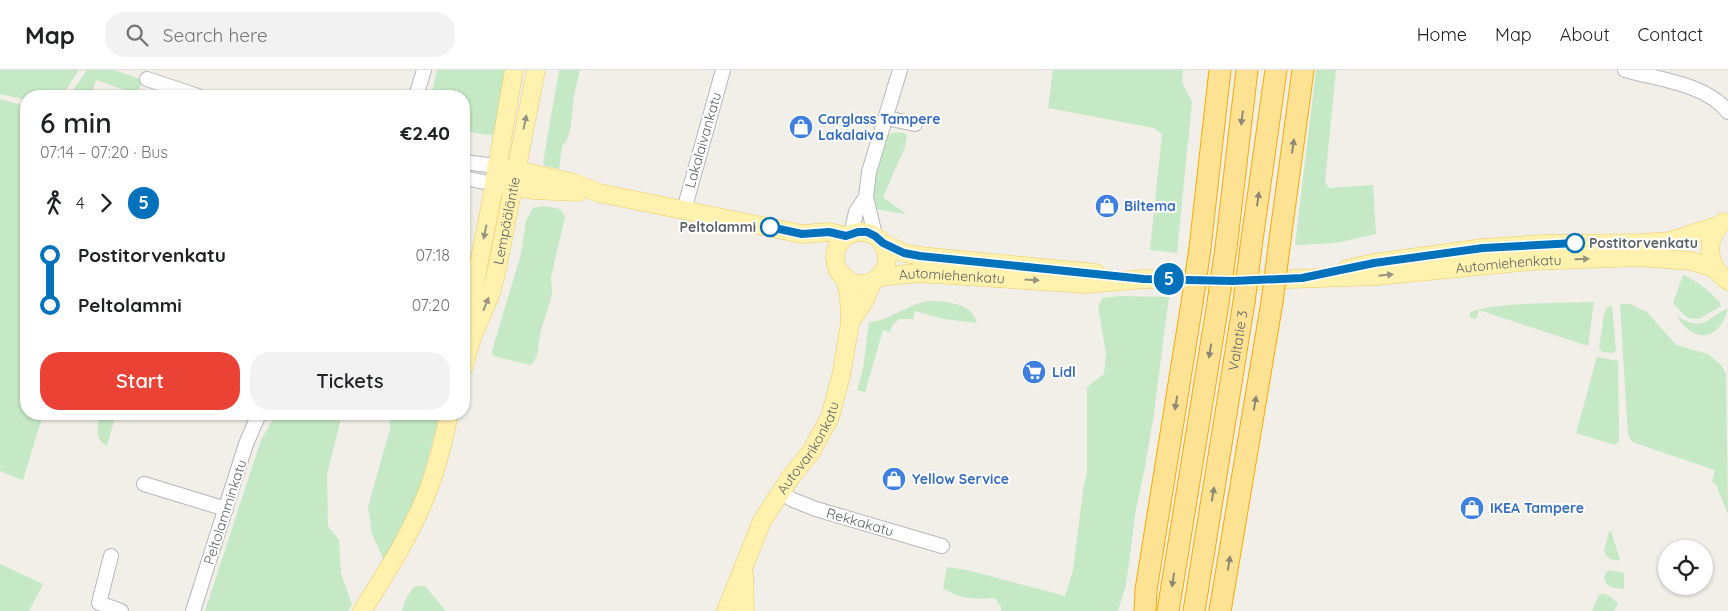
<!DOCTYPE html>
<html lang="en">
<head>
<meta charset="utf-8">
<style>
	:root { --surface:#fff; --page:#f2f2f2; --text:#202124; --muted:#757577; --line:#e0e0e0; --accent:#ea4335 }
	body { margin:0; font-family:Quicksand,sans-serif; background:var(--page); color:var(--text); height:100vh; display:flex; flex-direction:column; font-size:19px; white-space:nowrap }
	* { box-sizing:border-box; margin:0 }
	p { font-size:16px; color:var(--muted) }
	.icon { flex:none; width:28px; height:28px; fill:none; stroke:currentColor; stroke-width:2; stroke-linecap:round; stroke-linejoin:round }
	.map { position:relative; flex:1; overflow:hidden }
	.drawer { position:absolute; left:20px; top:20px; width:450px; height:330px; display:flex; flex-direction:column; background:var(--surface); border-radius:20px; box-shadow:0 1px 4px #0004 }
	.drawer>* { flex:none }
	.badge { padding:0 10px; border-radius:16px; font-size:18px; line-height:32px }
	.fabs { position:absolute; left:1658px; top:470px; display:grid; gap:10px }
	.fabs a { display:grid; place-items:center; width:55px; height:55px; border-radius:50%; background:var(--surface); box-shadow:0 1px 4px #0004; font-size:25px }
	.map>.badge { position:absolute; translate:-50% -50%; box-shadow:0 0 0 2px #fff }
	.legs { display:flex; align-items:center; gap:8px; height:55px; padding:0 20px; font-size:16px }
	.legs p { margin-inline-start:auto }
	.overview { display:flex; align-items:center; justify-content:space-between; height:85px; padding:0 20px }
	h1 { font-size:28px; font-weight:600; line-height:38px }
	.button { display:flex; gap:10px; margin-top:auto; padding:10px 20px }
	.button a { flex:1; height:58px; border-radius:20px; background:var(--accent); color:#fff; font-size:20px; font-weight:600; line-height:58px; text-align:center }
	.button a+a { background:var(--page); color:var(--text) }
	ul { padding:0 20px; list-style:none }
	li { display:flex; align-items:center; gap:18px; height:50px; font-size:19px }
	li i { display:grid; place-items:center; width:8px; height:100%; margin:0 6px; background:currentColor }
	li i::after { content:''; width:12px; height:12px; margin:-6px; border:4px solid; border-radius:50%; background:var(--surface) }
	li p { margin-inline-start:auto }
	li:first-child i { background:linear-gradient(#0000 50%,currentColor 0) }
	li:last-child i { background:linear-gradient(currentColor 50%,#0000 0) }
	header { display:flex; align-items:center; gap:30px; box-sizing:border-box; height:70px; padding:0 25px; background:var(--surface); border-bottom:1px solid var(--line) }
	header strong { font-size:24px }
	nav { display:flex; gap:28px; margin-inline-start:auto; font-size:18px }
	.search { width:350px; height:45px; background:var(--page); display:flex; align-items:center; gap:12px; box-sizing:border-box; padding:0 18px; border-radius:20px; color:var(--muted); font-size:19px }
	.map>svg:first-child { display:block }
	.green { fill:#c5e8c5 }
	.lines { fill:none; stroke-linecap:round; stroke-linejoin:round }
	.minor-casing { stroke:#b5b8bc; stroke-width:16 }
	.major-casing { stroke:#f2c960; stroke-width:19 }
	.highway-casing { stroke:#f9ab00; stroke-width:23 }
	.minor { stroke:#fff; stroke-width:14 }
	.major { stroke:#fff2af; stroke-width:18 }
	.highway { stroke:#fde293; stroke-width:21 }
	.highway-bridge-casing { stroke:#f9ab00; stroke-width:23; stroke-linecap:butt }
	.highway-bridge { stroke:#fde293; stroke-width:21 }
	.oneway { fill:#8e8975 }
	.oneway2 { fill:#979581 }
	.line-1-casing { stroke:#fff; stroke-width:11 }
	.line-1 { stroke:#0072bc; stroke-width:8 }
	.stop-1-dot { fill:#fff; stroke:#0072bc; stroke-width:2.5 }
	.labels { text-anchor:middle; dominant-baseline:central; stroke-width:4; stroke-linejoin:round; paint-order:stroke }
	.shop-label { font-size:14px; font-weight:bold; fill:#366cbe; stroke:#fff; text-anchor:start }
	.street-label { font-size:14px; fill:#5f6368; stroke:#fff }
	.stop-label { font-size:14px; font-weight:bold; fill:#5f6368; stroke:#fff; text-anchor:end }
</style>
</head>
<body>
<header>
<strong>Map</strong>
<div class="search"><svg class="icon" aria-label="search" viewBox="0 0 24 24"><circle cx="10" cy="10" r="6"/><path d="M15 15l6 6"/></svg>Search here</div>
<nav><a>Home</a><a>Map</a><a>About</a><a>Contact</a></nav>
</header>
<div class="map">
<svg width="1728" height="541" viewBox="0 0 1728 541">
	<rect width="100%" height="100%" fill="#f1efe8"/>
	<path class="green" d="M0,0H79L62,26H26V30L0,24Z
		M87,0H114L143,10L137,24L96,10L93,19L100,22L99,26H69Z
		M437,0H507L494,65L480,64L464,60V26H431Z
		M559,0H580L574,25L571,56L567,70L562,76L559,99L545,96L543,93Z
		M1053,0H1183L1182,12L1192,32L1177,183L1150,180L1162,64L1154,58L1048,38Z
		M1316,0H1336L1325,112L1329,118L1373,115L1376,164L1336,173L1295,175Z
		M0,29L26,36V344H43L23,410L0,401Z
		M896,62L904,63L907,66L905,77L883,127L906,144L875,139C874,134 873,129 873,123C873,114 881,75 886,68C889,64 892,63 896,62Z
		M544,136L560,139L565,147L551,207L552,225L541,260L537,286L531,295L493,286L492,281L521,184L526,151L533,138Z
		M1683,205C1698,211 1709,221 1720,232L1721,236L1699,249L1687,248L1673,233Z
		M1119,226L1169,227L1154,343L1145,397L1136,439L1126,515L1118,541H1001V537L995,528C975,529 960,530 943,518L947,497L967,500L1065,526L1073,500L1083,421L1087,401V317L1104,304L1106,284L1098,237L1103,228Z
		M927,231C943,231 973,232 977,253L944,249L915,241L913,249H899L892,256L890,262L883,260L865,322L857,320L863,299L869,252C886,252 907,235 927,231Z
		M1594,232L1588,276L1479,240L1476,249L1471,248L1469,244C1478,232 1574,233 1594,232Z
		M1620,234H1630L1647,242L1676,275L1708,284L1721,295L1726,304L1728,444L1716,415L1712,412L1715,400L1632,372L1628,364Z
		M1612,236L1616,280L1613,283L1602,282L1599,278L1604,244L1607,237Z
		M1728,238C1721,270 1693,275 1677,246C1704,262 1704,250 1728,238Z
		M1597,287L1618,291L1619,371L1615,375L1576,363Z
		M102,344H116L107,376C94,369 97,357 100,345Z
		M276,344H342L327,405L328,456L339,470L341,503L352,535L348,541H205L261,370Z
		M390,344H440L418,426L384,490L372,464L368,437L390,359Z
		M1611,461L1620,490C1613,492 1607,488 1604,481L1609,462Z
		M0,494L43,514L29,541H0Z
		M1609,500L1624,503V519C1614,518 1605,518 1604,506Z
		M416,516H425L446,541H402C404,532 408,522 416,516Z
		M1604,524L1610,526L1618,534L1614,541H1592L1599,525Z"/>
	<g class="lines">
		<g class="minor-casing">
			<path id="minor" d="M1625,0C1657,9 1707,14 1728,42
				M147,9L198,26
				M416,26L424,0
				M886,48L915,54
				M464,92L496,96
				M464,108L494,114
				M684,140L723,0
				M851,165L856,142L866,127
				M875,165L866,127L869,102L900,0
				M144,414L226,439
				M780,422L793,430L816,439L942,476
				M111,486L99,533L121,541
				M193,541L246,374L259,344"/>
		</g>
		<g class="major-casing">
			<g id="major">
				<path d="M496,96L571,112L599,123L802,164L829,162L846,166"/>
				<path d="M502,115L534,120L578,122"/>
				<path d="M1723,152C1704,169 1707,197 1728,211"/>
				<circle cx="861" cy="188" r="26"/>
				<path d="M883,173L904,183L920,186L1096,203"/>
				<path d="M1347,199L1374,193L1483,178L1544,174L1642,173L1670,171L1720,155"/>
				<path id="s1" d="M878,207L918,203L1087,214L1144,209L1233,211L1377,206L1530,191L1639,187L1691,191L1714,198"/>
				<path d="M850,253L864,231L873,211"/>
				<path d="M464,267L490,138L514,0"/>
				<path id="s2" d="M464,296L472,267L491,223L497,199L536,0"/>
				<path d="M744,504L745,541"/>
				<path d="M362,541C390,497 420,450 435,400C441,382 445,363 449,344"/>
				<path id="s3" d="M726,541L762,451L790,408L811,382L830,347L841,306L850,253L849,226L845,207"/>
			</g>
		</g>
		<g class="highway-casing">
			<g id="highway">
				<path d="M1251,177L1276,0"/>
				<path d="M1279,177L1303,0"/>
				<path d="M1200,178L1220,0"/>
				<path d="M1226,178L1247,0"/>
				<path d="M1145,541L1146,520L1192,233"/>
				<path d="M1168,541L1218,233"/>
				<path id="s4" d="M1194,541L1244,232"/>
				<path d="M1220,541L1272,232"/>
			</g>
		</g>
		<use href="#minor" class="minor"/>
		<use href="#major" class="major"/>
		<use href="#highway" class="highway"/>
		<g class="highway-bridge-casing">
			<path id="highway-bridge" d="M1244,232L1251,177
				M1272,232L1279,177
				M1192,233L1200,178
				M1218,233L1226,178"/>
		</g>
		<use href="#highway-bridge" class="highway-bridge"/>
	</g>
	<defs><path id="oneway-solid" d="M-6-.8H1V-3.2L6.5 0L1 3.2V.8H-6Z" transform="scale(1.25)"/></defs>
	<g class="oneway">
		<use href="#oneway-solid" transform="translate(1242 48) rotate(97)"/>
		<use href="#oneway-solid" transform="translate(1293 76) rotate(-82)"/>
		<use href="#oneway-solid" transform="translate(1258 129) rotate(-82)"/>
		<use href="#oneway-solid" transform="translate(1210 281) rotate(99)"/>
		<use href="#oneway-solid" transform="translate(1176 333) rotate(99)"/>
		<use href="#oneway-solid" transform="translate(1255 333) rotate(-81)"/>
		<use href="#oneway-solid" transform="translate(1213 424) rotate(-81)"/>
		<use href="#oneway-solid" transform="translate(1229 493) rotate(-81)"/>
		<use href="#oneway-solid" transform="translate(1173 510) rotate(99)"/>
	</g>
	<g class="oneway2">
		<use href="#oneway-solid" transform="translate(525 52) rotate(-78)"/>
		<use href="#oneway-solid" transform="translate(485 162) rotate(101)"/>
		<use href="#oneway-solid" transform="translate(1582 189) rotate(-2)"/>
		<use href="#oneway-solid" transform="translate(1386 205) rotate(-6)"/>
		<use href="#oneway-solid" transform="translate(1032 210) rotate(4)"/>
		<use href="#oneway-solid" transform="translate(486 234) rotate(-68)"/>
	</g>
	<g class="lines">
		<g class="line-1-casing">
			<path id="line-1" d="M770,157L802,164L829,162L846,166L858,162H867L875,166L883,173L904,183L920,186L1144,209L1233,211L1302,208L1374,193L1483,178L1575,173"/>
		</g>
		<use href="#line-1" class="line-1"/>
	</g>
	<defs>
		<g id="shop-disc" transform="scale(1.25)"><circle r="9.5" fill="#3f7fe0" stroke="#fff"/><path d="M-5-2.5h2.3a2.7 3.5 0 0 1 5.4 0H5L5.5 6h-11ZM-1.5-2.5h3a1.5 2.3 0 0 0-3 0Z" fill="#fff"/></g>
		<g id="supermarket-disc" transform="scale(1.25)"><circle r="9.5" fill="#3f7fe0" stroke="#fff"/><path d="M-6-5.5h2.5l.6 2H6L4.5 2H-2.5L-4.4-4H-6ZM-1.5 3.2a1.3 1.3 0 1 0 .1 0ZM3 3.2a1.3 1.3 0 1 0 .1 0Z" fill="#fff"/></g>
	</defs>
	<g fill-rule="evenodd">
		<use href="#shop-disc" x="801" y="57"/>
		<use href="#shop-disc" x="1107" y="136"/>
		<use href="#supermarket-disc" x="1034" y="302"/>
		<use href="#shop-disc" x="894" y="409"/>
		<use href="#shop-disc" x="1472" y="438"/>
	</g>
	<g class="stop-1-dot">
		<circle cx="770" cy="157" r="9"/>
		<circle cx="1575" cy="173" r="9"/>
	</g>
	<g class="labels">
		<g class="shop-label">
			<text x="818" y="49">Carglass Tampere<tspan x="818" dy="16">Lakalaiva</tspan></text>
			<text x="1124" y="136">Biltema</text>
			<text x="1052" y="302">Lidl</text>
			<text x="912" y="409">Yellow Service</text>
			<text x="1490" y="438">IKEA Tampere</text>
		</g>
		<g class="street-label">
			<text transform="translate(703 70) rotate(-74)">Lakalaivankatu</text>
			<text stroke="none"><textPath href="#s2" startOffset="152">Lempääläntie</textPath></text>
			<text stroke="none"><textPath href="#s1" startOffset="632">Automiehenkatu</textPath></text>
			<text stroke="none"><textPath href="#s1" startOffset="74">Automiehenkatu</textPath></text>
			<text stroke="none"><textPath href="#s4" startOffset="274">Valtatie 3</textPath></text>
			<text stroke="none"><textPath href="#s3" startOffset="184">Autovarikonkatu</textPath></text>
			<text transform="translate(225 442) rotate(-72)">Peltolamminkatu</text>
			<text transform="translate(860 452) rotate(16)">Rekkakatu</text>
		</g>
		<g class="stop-label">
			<text x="756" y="157">Peltolammi</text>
			<text x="1589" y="173" text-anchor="start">Postitorvenkatu</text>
		</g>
	</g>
</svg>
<div class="fabs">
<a><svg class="icon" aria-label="locate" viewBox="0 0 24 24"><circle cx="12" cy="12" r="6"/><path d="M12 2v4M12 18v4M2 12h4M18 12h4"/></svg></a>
</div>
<b class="badge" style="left:1169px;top:209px;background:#0072bc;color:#fff">5</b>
<section class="drawer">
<div class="overview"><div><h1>6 min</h1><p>07:14 – 07:20 · Bus</p></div><b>€2.40</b></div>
<div class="legs"><svg class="icon" aria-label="walk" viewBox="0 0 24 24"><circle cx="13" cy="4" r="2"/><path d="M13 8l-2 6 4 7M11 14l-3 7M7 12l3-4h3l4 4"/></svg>4<svg class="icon" aria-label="forward" viewBox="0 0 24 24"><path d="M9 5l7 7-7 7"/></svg><b class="badge" style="background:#0072bc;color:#fff">5</b></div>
<ul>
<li><i style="color:#0072bc"></i><b>Postitorvenkatu</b><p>07:18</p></li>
<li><i style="color:#0072bc"></i><b>Peltolammi</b><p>07:20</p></li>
</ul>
<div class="button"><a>Start</a><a>Tickets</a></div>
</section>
</div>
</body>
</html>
